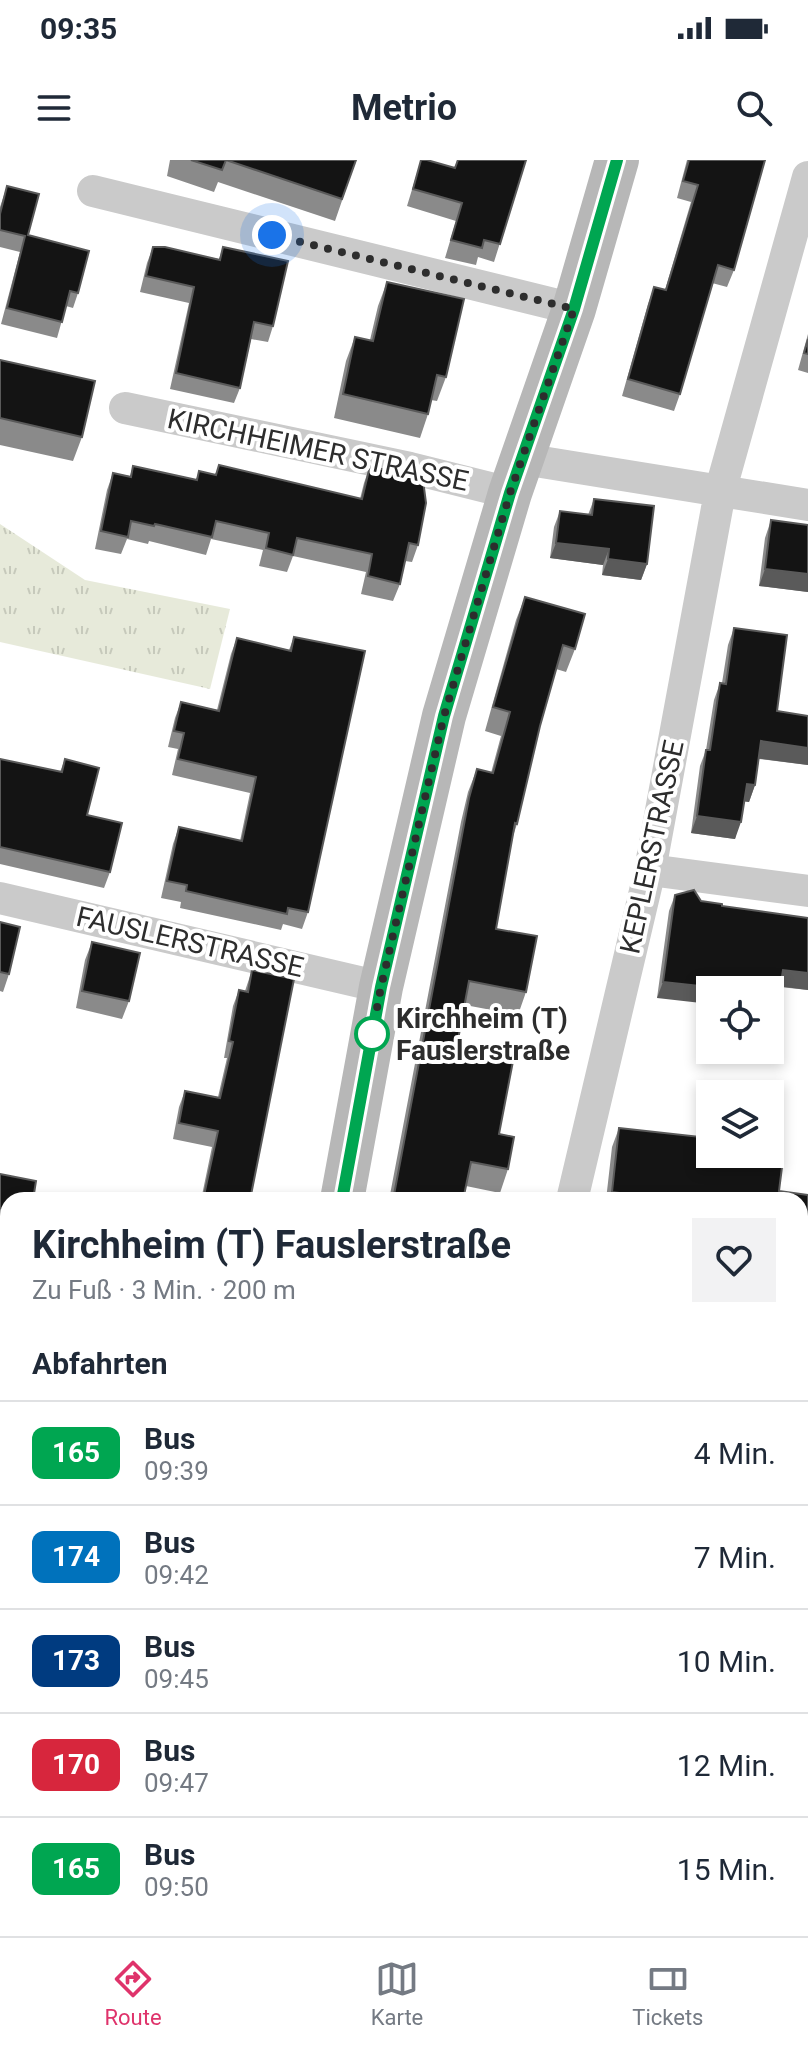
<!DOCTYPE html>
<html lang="de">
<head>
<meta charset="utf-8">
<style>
	:root { --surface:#fff; --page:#f2f2f3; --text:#1f2937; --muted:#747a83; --line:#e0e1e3; --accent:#df336b }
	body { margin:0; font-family:Roboto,sans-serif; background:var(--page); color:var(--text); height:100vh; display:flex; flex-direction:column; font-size:30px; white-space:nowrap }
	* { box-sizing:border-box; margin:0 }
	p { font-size:26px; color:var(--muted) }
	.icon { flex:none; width:44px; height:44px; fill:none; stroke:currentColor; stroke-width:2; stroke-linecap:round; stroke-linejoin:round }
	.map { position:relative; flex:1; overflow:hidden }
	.details { position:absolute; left:0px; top:1032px; width:808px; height:744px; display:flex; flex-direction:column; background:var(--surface); border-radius:24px 24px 0 0; box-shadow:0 4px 12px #0003 }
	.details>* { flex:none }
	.badge { padding:0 16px; border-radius:12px; font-size:28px; line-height:52px }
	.buttons { position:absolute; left:696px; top:816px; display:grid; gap:16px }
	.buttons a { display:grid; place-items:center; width:88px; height:88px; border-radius:0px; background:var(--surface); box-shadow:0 4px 12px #0003; font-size:40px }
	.you { position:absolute; width:40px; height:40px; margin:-20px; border:6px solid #fff; border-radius:50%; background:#1a73e8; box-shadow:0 0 0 12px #1a73e833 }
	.map>.badge { position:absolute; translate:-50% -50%; box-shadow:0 0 0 4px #fff }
	h2 { padding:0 32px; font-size:30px; line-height:72px }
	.round { display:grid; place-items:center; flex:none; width:84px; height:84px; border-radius:0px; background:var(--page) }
	.headline { display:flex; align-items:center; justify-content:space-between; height:136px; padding:0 32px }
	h1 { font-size:38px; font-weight:700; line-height:60px }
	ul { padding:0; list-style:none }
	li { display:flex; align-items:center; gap:24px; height:104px; padding:0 32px; border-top:2px solid var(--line) }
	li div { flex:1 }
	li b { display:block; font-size:30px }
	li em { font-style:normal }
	li .badge { min-width:88px; font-weight:700; text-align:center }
	.status { display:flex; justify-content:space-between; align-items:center; height:56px; padding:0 40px; background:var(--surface); direction:ltr }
	.status svg { height:22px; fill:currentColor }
	header { display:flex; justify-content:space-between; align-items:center; height:104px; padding:0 32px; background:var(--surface); font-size:36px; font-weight:700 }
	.dock { display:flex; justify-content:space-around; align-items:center; height:112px; border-top:2px solid var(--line); background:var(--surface); font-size:22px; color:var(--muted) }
	.dock a { display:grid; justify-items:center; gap:4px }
	.dock .current { color:var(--accent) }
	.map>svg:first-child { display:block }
	.grass { fill:url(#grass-tufts) }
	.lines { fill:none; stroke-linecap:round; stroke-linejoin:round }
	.path { stroke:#cacaca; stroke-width:5; stroke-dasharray:4 4; stroke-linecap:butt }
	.minor { stroke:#cacaca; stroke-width:32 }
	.secondary { stroke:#b7b7b7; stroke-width:44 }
	.wall { fill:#8a8a8a }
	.shaded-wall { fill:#5a5a5a }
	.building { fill:#141414; stroke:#5a5a5a; stroke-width:2 }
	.line-casing { stroke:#fff; stroke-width:18 }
	.line { stroke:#00a651; stroke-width:12 }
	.walk { stroke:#2d2d2d; stroke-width:8; stroke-dasharray:0 14.4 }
	.stop-dot { fill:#fff; stroke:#00a651; stroke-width:4 }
	.labels { text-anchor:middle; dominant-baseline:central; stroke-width:8; stroke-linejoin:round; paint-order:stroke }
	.street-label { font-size:28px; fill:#2d2d2d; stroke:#fff }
	.stop-label { font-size:28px; font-weight:bold; fill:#2d2d2d; stroke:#fff; text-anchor:start }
</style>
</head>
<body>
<div class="status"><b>09:35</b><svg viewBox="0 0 49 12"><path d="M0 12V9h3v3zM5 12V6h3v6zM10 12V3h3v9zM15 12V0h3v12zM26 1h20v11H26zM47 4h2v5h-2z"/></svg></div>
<header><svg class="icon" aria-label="menu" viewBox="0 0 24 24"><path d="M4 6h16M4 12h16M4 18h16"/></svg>Metrio<svg class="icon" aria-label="search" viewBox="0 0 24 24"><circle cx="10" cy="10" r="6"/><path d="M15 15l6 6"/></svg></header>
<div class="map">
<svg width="808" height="1776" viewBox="0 0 808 1776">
	<defs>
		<pattern id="grass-tufts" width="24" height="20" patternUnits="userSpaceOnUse" patternTransform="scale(2)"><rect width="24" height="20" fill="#e7eada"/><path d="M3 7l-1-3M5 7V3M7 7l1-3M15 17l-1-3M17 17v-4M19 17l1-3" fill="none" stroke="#c6c9bb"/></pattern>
	</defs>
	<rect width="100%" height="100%" fill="#fff"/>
	<path class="grass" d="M0,364L85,420L230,449L210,529L0,482Z"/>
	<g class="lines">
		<path class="path" d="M800,1759H808"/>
		<path class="minor" d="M93,31L574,149
			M125,248L410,308L510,333
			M523,299L808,345
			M650,710L808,731
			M0,738L381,827
			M572,1040L650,710L720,332L808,17
			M800,1144L808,1145
			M800,1547L808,1548
			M0,1621L8,1622"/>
		<path class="secondary" d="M342,1040L381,827L444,556L510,333L574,149L617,0
			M263,1768L264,1776"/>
	</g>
	<path class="wall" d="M170,0H356L335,61L218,22L214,32L167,16Z
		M421,0L455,8L457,0H526L494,102L478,97L476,105L445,98L456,61L407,46Z
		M687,0H765L734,110L727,127L712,123L680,234L674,251L622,236L648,144L654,127L665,130L691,42L677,38Z
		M7,26L28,75L78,133L73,148L66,146L57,178L1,164L20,92L0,87V47Z
		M153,87L219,99L223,87L273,166L268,182L251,179L240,228L234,243L170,229L189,143L140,132L147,103Z
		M387,122L446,217L437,241L431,240L428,254L420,278L334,258L346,201L355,177L370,180L378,146Z
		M808,174V213L798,210Z
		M0,200L82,277L73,301L0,285Z
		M219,305L360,339L364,323L370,306L418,385L412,402L405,401L400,424L393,441L361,434L366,412L293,396L287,412L259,406L263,390L211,379L206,395L149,381L148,384L127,379L121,394L95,389L107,330L113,313L130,316L133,306L196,320L199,311L215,315Z
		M594,339L647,404L641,420L602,415L603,405L550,398L554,367L560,351L588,355Z
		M771,360L808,365V432L759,426L765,378Z
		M525,437L575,489L566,512L556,509L540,566L517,664L513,676L496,769L526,832L518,855L465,845L457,885L499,974L508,1009L500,1033L466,1026L463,1040H389L461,662L468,632L477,609L491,613L501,576L485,571L516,460Z
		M734,468L777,551L808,605L759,599L755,625L749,642L744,641L735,679L691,673L700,606L706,590L714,540L720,523H722L728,485Z
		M294,477L308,752L302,769L283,764L281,770L180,748L181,742L161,738L173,684L179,667L240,681L250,633L172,615L178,589L168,587L175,558L181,542L217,550L231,494L237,478L289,490Z
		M0,599L60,612L65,599L110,712L104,728L0,704Z
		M675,735L722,746L808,758V830L780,827L777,847L772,863L770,830L657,838L669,751Z
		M0,762L9,814L3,832L0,831Z
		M92,782L129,841L122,859L76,848L85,800Z
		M252,810L250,1040H201L212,987L173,979L179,947L185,931L218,937L227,898H224L233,846L239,830L245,831Z
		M619,968L699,977L701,973L732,1000L779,1031L800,1040H606L612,987Z
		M0,1014L8,1040V1067L0,1065Z
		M8,1661V1752L0,1745V1685Z
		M357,1768H737L736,1776H356Z"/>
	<path class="shaded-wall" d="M556,383L609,389L603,405L550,398Z
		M608,399L647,404L641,420L602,415Z
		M765,409L808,414V432L759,426Z
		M761,581L808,588V605L755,598Z
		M747,624L755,625L749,642L741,641Z
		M697,656L741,662L735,679L691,673Z
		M783,810L808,813V830L777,826Z
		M663,822L737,830H710V844L657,838Z
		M770,846L777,847L772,863H770Z
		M612,1032L657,1038L656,1040H609Z
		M800,1084L808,1085V1106L800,1104Z
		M800,1229L808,1230V1248L800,1247Z
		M800,1493L808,1494V1511L800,1510Z
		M0,1554L8,1555V1572H0Z
		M800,1614L808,1615V1637L800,1636Z"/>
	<path class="building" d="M191,0H356L342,39L226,0L222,10Z
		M421,0H427L455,8L458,0H526L500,84L484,80L482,88L451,80L462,43L413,29Z
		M689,0H765L734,110L718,105L680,234L628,219L654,127L666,130L698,25L683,21Z
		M7,26L39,34L28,75L89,91L78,133L70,131L62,162L7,148L25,76L0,70V54Z
		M153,87H165L220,100L223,87L288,101L273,166L254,162L240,228L176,213L194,127L146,116Z
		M387,122L464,139L446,217L437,215L428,254L343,234L355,177L373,181Z
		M808,179V194L804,193Z
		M0,200L95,221L82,277L0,258Z
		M219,305L362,339L370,306L423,320L426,343L418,385L409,383L400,424L368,416L372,394L297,378L293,395L266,388L269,373L216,361L212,377L155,364L154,366L131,361L128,377L101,371L113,313L131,317L133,306L197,320L199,311L216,315Z
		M594,339L654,346L647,404L608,399L609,389L556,383L560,351L592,355Z
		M771,360L808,365V414L765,409Z
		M525,437L585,454L575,489L563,485L540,566L517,664L515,663L496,769L537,776L526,832L469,821L457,885L514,896L499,974L514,977L508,1009L471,1002L463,1040H393L469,638L477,609L493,613L510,552L493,547Z
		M734,468L787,475L777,551L808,556V588L761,581L755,625L747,624L741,662L697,656L706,590H710L720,523L726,524Z
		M294,477L365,491L308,752L288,748L287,754L186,731L187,725L167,721L179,667L242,681L256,617L178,599L184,573L174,571L181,542L219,551L237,478L291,491Z
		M0,599L62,612L65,599L99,608L87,655L122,663L110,712L0,687Z
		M694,730L701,741L722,744V746L808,758V813L783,810L777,847L770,846V830H737L663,822L675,735Z
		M0,762L20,767L9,814L0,812Z
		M92,782L140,793L129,841L82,831Z
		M252,810L294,819L250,1040H203L218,971L179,963L185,931L220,938L233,882L229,881L239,830L248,832Z
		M619,968L700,977L701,973L710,974V994H733L732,1000L782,1007L779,1031L808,1035V1085L800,1084V1040H656L657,1038L612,1032Z
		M0,1014L36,1021L33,1040H8V1049L0,1048Z
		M800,1175L808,1176V1230L800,1229Z
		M800,1438L808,1440V1494L800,1493Z
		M0,1481L8,1482V1555L0,1554Z
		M800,1567L808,1569V1615L800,1614Z
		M8,1669V1720L3,1715Z
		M0,1756L8,1757V1768H117L129,1769V1776H0Z
		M361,1768H737L736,1776H360Z"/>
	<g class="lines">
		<g class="line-casing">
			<path id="line" d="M342,1040L381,827L444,556L510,333L574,149L617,0"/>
		</g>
		<use href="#line" class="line"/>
		<path class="walk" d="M272,75L574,149L510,333L444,556L381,827L372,874"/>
	</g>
	<circle class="stop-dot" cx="372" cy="874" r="16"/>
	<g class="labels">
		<g class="street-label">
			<text transform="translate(318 290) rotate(12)">KIRCHHEIMER STRASSE</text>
			<text transform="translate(652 687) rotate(-78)">KEPLERSTRASSE</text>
			<text transform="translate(190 782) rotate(13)">FAUSLERSTRASSE</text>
		</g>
		<g class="stop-label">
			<text x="396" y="858">Kirchheim (T)<tspan x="396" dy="32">Fauslerstraße</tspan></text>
		</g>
	</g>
</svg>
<div class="buttons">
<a><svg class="icon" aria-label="locate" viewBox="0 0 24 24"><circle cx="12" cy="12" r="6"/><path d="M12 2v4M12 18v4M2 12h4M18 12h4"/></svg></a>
<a><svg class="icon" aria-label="layers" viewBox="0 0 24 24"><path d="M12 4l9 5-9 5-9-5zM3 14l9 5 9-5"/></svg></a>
</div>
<div class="you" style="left:272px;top:75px"></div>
<section class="details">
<div class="headline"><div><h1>Kirchheim (T) Fauslerstraße</h1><p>Zu Fuß · 3 Min. · 200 m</p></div><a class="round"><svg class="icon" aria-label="heart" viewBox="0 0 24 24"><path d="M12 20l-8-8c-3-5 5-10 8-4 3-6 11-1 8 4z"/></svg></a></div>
<h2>Abfahrten</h2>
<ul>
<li><span class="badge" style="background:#00a651;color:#fff">165</span><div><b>Bus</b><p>09:39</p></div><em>4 Min.</em></li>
<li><span class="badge" style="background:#0072bc;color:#fff">174</span><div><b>Bus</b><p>09:42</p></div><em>7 Min.</em></li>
<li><span class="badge" style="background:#003b80;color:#fff">173</span><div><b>Bus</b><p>09:45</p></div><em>10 Min.</em></li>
<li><span class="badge" style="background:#d7263d;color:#fff">170</span><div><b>Bus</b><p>09:47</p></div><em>12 Min.</em></li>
<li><span class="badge" style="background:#00a651;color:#fff">165</span><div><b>Bus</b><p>09:50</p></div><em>15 Min.</em></li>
</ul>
</section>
</div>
<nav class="dock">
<a class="current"><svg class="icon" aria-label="directions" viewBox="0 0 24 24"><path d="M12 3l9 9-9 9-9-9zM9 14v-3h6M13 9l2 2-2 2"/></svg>Route</a>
<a><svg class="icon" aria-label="map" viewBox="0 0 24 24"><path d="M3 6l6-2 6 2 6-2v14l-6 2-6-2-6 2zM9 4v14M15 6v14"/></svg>Karte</a>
<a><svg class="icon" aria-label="tickets" viewBox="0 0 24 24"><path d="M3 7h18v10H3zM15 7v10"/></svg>Tickets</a>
</nav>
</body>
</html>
